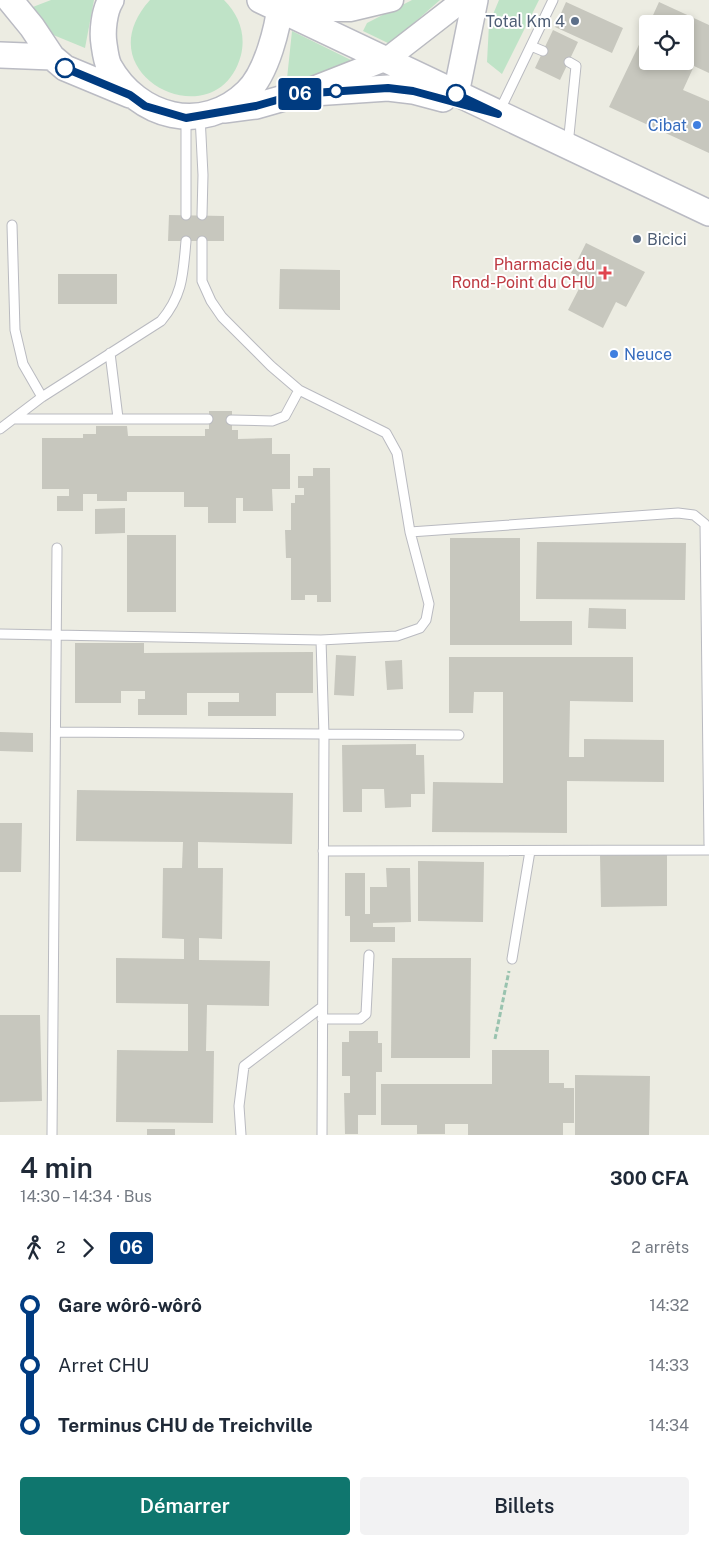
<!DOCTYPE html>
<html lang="fr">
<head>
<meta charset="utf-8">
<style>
	:root { --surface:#fff; --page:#f2f2f3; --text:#1f2937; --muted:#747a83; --accent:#0f766e }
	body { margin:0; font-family:"Public Sans",sans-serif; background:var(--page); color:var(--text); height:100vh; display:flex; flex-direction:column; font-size:19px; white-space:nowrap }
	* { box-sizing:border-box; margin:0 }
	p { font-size:16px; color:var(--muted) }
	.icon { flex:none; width:28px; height:28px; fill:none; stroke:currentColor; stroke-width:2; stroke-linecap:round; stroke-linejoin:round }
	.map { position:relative; height:1135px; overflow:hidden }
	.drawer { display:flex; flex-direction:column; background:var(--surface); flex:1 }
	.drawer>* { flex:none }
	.badge { padding:0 10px; border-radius:4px; font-size:18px; line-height:32px }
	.controls { position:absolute; left:639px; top:15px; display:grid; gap:10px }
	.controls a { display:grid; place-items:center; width:55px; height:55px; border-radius:5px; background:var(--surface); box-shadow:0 2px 8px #0003; font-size:25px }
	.map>.badge { position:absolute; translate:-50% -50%; box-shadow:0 0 0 2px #fff }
	.legs { display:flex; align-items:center; gap:8px; height:55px; padding:0 20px; font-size:16px }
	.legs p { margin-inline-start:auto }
	.summary { display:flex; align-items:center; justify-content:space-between; height:85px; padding:0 20px }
	h1 { font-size:28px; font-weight:600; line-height:38px }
	.action { display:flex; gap:10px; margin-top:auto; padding:10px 20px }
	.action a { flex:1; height:58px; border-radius:5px; background:var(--accent); color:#fff; font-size:20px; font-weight:600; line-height:58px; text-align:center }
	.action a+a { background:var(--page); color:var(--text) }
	ul { padding:0 20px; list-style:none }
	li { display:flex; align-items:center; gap:18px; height:60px; font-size:19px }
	li i { display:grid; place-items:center; width:8px; height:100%; margin:0 6px; background:currentColor }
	li i::after { content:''; width:12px; height:12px; margin:-6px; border:4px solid; border-radius:50%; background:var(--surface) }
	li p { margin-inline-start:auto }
	li:first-child i { background:linear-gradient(#0000 50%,currentColor 0) }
	li:last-child i { background:linear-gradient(currentColor 50%,#0000 0) }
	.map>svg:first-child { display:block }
	.green { fill:#bfe3c7 }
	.building { fill:#c7c7be }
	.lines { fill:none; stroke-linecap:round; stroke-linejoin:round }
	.service-casing { stroke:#b9bac0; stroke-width:11 }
	.tertiary-casing { stroke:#b9bac0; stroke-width:25 }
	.secondary-casing { stroke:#babbc3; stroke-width:28 }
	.path { stroke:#99c3af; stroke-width:3; stroke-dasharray:5 2.5; stroke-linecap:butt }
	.service { stroke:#fff; stroke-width:9 }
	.tertiary { stroke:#fff; stroke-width:22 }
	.secondary { stroke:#fff; stroke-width:25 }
	.line-1-casing { stroke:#fff; stroke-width:11 }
	.line-1 { stroke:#003b80; stroke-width:8 }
	.service-dot { fill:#5c6f8a; stroke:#fff; stroke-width:2 }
	.stop-1-dot { fill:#fff; stroke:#003b80; stroke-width:2.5 }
	.shop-dot { fill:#3f7fe0; stroke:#fff; stroke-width:2 }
	.health-dot { fill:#e0444e; stroke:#fff; stroke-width:2 }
	.labels { text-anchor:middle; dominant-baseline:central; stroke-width:4; stroke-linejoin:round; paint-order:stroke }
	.service-label { font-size:16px; fill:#4e5e75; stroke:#fff; text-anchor:end }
	.shop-label { font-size:16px; fill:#366cbe; stroke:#fff; text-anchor:end }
	.health-label { font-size:16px; fill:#be3a42; stroke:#fff; text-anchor:end }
</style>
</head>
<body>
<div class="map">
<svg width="709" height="1135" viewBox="0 0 709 1135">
	<rect width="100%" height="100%" fill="#ecece2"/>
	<path class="green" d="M51,0H94L85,48L29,25L25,10Z
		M150,0H224C239,15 246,34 241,55C218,142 81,76 150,0Z
		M412,0H440L390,44L363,31L367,23Z
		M499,0H539L502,74L487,62L489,24Z
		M292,31L355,62L286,88Z"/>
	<path class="building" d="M566,2L623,28L612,53L555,27Z
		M659,2L709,25V73L694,66L683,90L709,101V153L609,107L648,26V61H685V24H649Z
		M553,30L578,42L560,80L535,68Z
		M169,215L224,216V241H168Z
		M586,243L645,272L626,307L616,302L603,328L568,310L584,279L571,273Z
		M280,269L340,270V310L279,309Z
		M58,274H117V304H58Z
		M209,411H232V430H238V439L272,438V454H290V489H272L273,511H243V498H236V523H208V507H184V492H127V501H97V494H83V511H57V496H69V489H42V438H83V434H96V426H127L128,436H205V429H209Z
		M313,468H330L331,602H317V595H305V600H291V558H286L285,530H291V503H295V495H304V488H298V476H313Z
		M125,508V533L95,534V509Z
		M127,535H176V612H127Z
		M450,538H520V621H572V645H450Z
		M537,542L686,543L685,600L536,599Z
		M589,608L626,609V629L588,628Z
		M75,643H144V653L313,652V693H276V716H208V702H239V693H187V715H138V699H145V691H121V703H75Z
		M336,655L356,656L354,696L334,695Z
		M449,657H633V702L570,701L569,757H584V739L664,740V782L567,781V833L432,832L433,782L503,783V692H474L473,713H449Z
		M402,660L403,689L387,690L385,661Z
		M0,732L33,733V752L0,751Z
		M416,744V755H424L425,794H411V807L385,808L384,789H362V812H343L342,745Z
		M77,790L293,793L292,844L198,842V868H223L222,939L199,938V960L270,961L269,1006L207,1005L206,1051H214L213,1123L116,1122L117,1050L188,1051V1004L116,1003V958L184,959V939L162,938L163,868H182L183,842L76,841Z
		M0,823H22L21,872H0Z
		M667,854V906L601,907L600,855Z
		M418,861L484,862L483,922L418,921Z
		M386,868H410L411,922L373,923V927H395V942H350V916H345V873H365V914H370V887H387Z
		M392,958H471L470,1058H391Z
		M0,1015H40L42,1101L0,1102Z
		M349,1031H378V1043H382V1072H376V1115H358V1134H345L344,1093H350V1076H342V1042H349Z
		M492,1050H549V1083H564V1088H574V1123H563V1135H468V1124H445V1134H417V1125H381V1084H492Z
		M575,1075L650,1076L649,1135H575Z
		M147,1129H175V1135H147Z"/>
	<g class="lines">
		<g class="service-casing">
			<path id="service" d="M531,46L543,51
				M499,112L553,0
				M200,116L203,175L202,215
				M568,145L576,66L569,62
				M186,215V118
				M12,225L15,330L23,364L42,397
				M110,353L118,418
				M14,419H208
				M231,420L272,421L285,416L299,390
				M0,429L42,397L161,321C183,295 183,274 186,241
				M410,532L678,513L694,515L705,524L709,844
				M0,634L321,640L397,636L420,628L426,620L429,604L410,532L397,453L386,433L299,390L271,366L222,317L211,301L202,281V241
				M321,640L324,735L322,1135
				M57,732L459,735
				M323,851L709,850
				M512,959L530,851
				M322,1019H360L366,1014L369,955
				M52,1135L57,548
				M241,1135L239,1106L244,1066L322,1007"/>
		</g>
		<g class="tertiary-casing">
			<path id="tertiary" d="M282,10H350L392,0
				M308,90L387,59L463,0"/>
		</g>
		<g class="secondary-casing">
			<path id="secondary" d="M10,0L32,27L52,57L65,68L130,95
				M111,0C104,11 102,32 104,44C105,51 106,60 109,66C138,118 203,135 247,92C267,73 278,27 281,0
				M260,0L709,213
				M0,55L52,57
				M456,94L475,0
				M224,110L256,106L298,94L388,88L413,91L443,99"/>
		</g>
		<path class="path" d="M495,1039L509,971"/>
		<use href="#service" class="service"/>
		<use href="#tertiary" class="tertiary"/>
		<use href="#secondary" class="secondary"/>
	</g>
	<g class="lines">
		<g class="line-1-casing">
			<path id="line-1" d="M65,68L130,95L145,106L186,118L256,106L298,94L388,88L413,91L498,114L456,94"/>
		</g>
		<use href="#line-1" class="line-1"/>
	</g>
	<g class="service-dot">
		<circle cx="575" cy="21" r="5"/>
		<circle cx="637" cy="239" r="5"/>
	</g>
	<g class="stop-1-dot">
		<circle cx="65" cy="68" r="9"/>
		<circle cx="336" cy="91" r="6"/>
		<circle cx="456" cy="94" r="9"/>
	</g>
	<g class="shop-dot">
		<circle cx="697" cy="125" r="5"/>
		<circle cx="614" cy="354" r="5"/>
	</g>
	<path class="health-dot" d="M602.5 265.5h5v5h5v5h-5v5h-5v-5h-5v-5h5z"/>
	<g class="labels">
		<g class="service-label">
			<text x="565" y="21">Total Km 4</text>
			<text x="647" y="239" text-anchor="start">Bicici</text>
		</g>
		<g class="shop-label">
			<text x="687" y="125">Cibat</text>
			<text x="624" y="354" text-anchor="start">Neuce</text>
		</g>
		<g class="health-label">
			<text x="595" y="264">Pharmacie du<tspan x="595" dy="18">Rond-Point du CHU</tspan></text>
		</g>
	</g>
</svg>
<div class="controls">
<a><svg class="icon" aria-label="locate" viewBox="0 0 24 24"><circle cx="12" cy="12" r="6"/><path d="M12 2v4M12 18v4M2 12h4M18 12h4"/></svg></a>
</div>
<b class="badge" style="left:300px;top:94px;background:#003b80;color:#fff">06</b>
</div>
<section class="drawer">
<div class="summary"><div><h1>4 min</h1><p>14:30 – 14:34 · Bus</p></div><b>300 CFA</b></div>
<div class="legs"><svg class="icon" aria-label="walk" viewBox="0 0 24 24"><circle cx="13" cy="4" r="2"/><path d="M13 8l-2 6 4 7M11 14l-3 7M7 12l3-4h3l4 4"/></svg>2<svg class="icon" aria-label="forward" viewBox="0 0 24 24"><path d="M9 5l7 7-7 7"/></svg><b class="badge" style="background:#003b80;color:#fff">06</b><p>2 arrêts</p></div>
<ul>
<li><i style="color:#003b80"></i><b>Gare wôrô-wôrô</b><p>14:32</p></li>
<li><i style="color:#003b80"></i><span>Arret CHU</span><p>14:33</p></li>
<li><i style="color:#003b80"></i><b>Terminus CHU de Treichville</b><p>14:34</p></li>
</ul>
<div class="action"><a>Démarrer</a><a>Billets</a></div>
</section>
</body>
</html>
